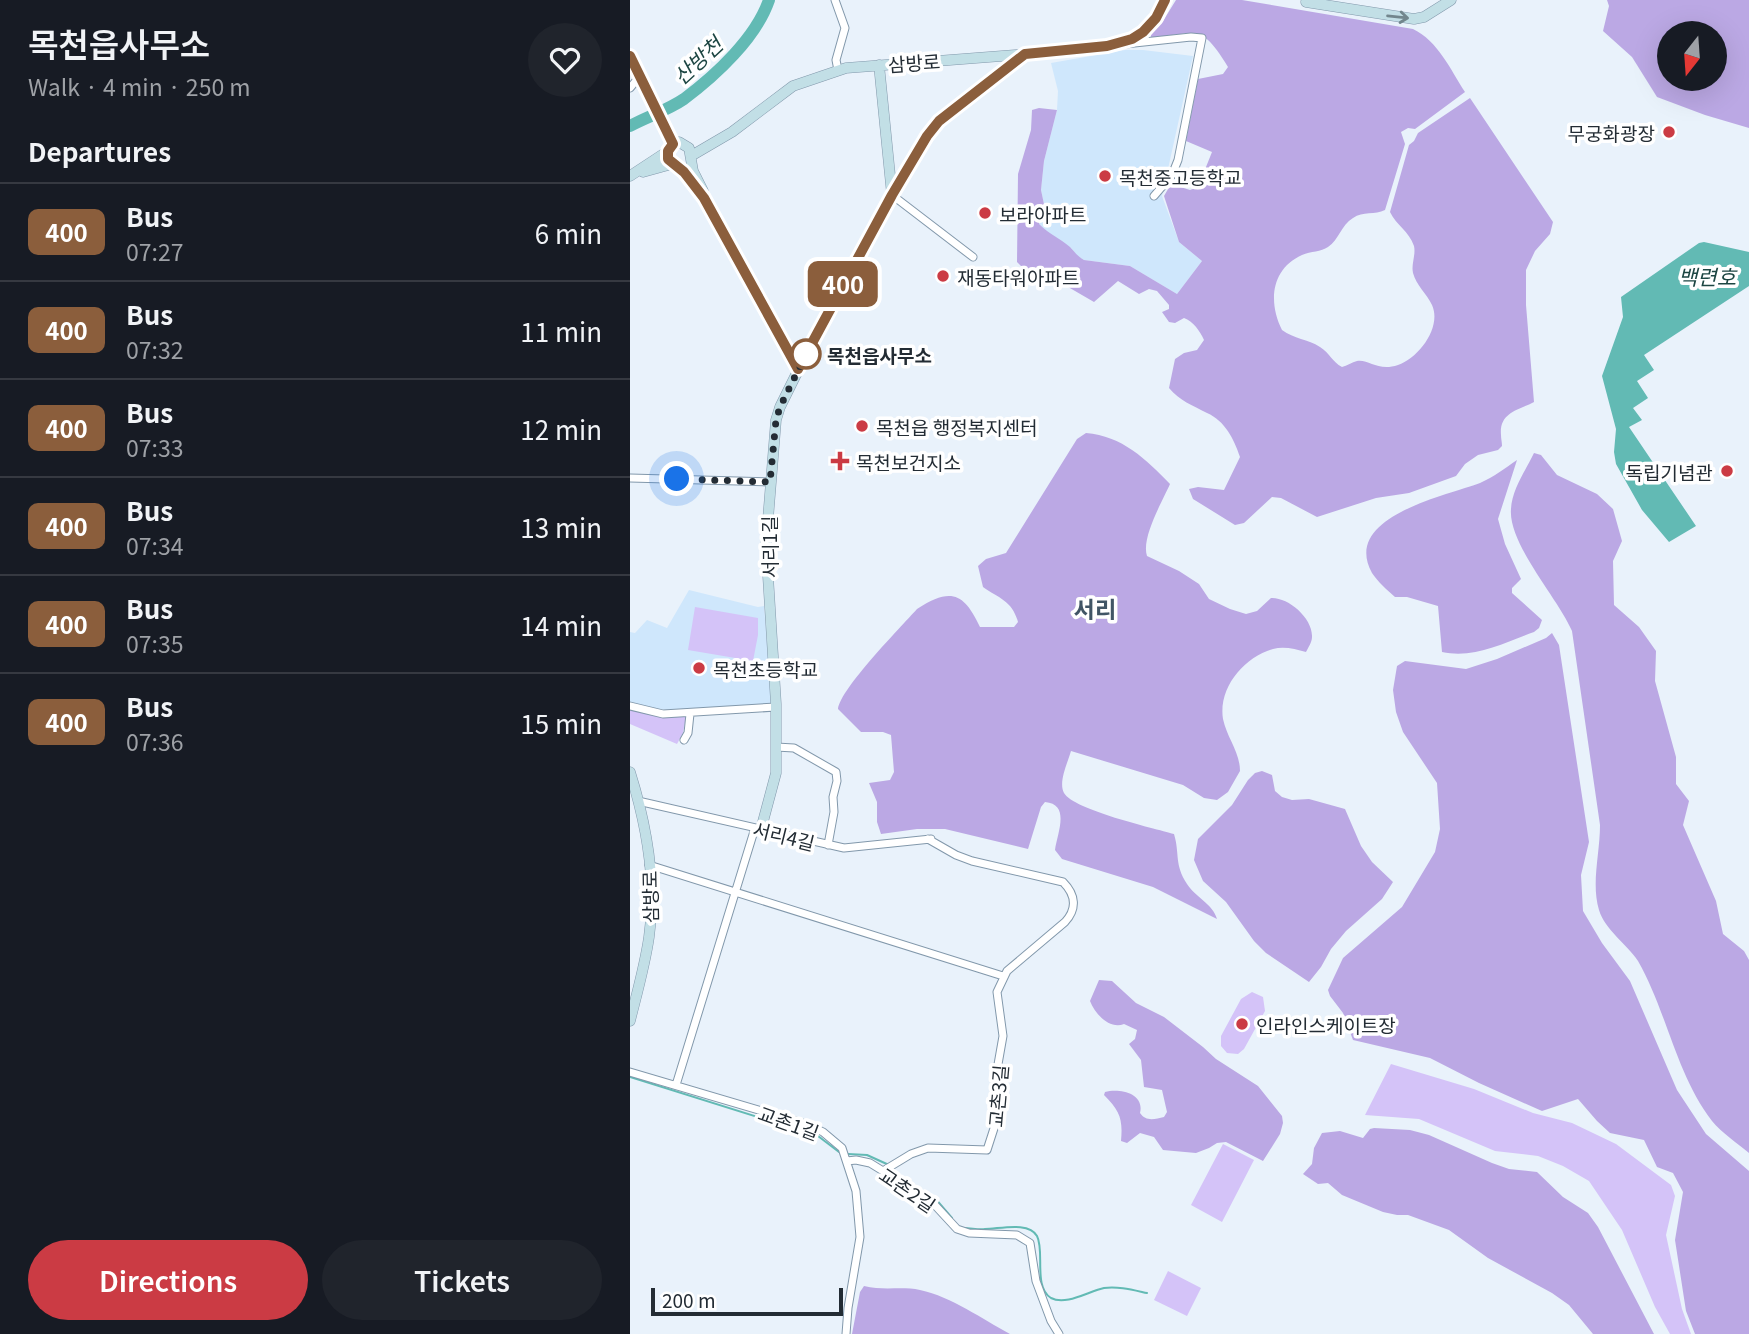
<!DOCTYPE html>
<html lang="en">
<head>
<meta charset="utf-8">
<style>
	:root { --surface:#171b24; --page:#20242c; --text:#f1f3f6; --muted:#9ea1a6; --line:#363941; --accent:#cb3b44 }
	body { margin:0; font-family:Georgia,"Noto Sans KR",serif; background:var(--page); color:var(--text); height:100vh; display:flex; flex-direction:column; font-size:26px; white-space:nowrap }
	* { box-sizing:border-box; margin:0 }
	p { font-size:23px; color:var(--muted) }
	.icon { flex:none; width:38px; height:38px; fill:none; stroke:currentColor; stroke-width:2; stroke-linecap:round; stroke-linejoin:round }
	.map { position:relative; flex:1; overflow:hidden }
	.side { display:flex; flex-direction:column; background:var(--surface); width:630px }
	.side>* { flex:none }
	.badge { padding:0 14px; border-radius:10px; font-size:24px; line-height:46px }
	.needle { width:46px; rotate:197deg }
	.fabs { position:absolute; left:1027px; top:21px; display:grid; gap:14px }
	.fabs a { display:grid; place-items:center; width:70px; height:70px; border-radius:50%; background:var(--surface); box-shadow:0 7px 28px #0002; font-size:35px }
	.scale { position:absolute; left:21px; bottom:18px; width:192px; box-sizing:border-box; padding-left:7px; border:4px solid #232c34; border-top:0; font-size:19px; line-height:24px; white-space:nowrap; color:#232c34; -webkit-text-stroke:5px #fff; paint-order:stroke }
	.you { position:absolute; width:35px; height:35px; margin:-18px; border:5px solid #fff; border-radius:50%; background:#1a73e8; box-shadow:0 0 0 10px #1a73e833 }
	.map>.badge { position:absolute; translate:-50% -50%; box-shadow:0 0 0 4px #fff }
	h2 { padding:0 28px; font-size:26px; line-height:63px }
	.round { display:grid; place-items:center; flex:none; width:74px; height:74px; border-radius:37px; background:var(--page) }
	.headline { display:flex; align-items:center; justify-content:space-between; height:119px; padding:0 28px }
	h1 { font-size:33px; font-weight:600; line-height:52px }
	.primary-button { display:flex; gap:14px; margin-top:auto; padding:14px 28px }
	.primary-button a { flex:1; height:80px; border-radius:42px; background:var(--accent); color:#fff; font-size:28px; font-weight:600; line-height:80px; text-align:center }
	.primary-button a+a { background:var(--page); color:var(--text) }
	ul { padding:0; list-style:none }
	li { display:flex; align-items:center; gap:21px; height:98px; padding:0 28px; border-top:2px solid var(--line) }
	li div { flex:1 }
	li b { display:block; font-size:26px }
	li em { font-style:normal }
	li .badge { min-width:77px; font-weight:700; text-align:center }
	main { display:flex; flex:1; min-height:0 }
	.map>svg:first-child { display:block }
	.built { fill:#cfe7fc }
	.green { fill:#d4c3f8 }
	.forest { fill:#bba8e4; fill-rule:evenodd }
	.water { fill:#62bab4 }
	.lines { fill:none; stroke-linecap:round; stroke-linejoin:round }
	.stream { stroke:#62bab4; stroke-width:2 }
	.river { stroke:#62bab4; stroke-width:12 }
	.street-casing { stroke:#8298ab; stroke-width:9 }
	.secondary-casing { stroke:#8298ab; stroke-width:11 }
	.street { stroke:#fff; stroke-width:7 }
	.secondary { stroke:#c2dfe6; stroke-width:10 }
	.oneway { stroke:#72868d }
	.line-casing { stroke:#fff; stroke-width:16 }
	.line { stroke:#8b5e3c; stroke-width:10 }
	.walk { stroke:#232c34; stroke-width:7; stroke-dasharray:0 12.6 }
	.poi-dot { fill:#cb3b44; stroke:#fff; stroke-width:2.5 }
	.stop-dot { fill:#fff; stroke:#8b5e3c; stroke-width:3.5 }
	.labels { text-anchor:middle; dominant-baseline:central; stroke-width:7; stroke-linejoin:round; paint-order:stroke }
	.street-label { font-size:19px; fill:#232c34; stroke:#fff }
	.poi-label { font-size:19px; fill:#232c34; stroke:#fff; text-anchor:start }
	.stop-label { font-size:19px; font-weight:bold; fill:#232c34; stroke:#fff; text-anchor:start }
	.water-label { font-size:21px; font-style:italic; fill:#1d4643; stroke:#fff }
	.quarter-label { font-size:23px; font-weight:bold; fill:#415566; stroke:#fff }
</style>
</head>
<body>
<main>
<section class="side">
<div class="headline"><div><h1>목천읍사무소</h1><p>Walk · 4 min · 250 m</p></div><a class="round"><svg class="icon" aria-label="heart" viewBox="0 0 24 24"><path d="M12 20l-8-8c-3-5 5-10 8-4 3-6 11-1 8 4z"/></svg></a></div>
<h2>Departures</h2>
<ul>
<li><span class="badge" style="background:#8b5e3c;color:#fff">400</span><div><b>Bus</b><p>07:27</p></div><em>6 min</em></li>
<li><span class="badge" style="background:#8b5e3c;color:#fff">400</span><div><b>Bus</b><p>07:32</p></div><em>11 min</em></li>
<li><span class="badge" style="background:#8b5e3c;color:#fff">400</span><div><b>Bus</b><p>07:33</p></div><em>12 min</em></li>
<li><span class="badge" style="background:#8b5e3c;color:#fff">400</span><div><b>Bus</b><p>07:34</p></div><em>13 min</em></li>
<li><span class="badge" style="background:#8b5e3c;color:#fff">400</span><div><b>Bus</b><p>07:35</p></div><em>14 min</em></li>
<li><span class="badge" style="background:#8b5e3c;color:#fff">400</span><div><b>Bus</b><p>07:36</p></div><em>15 min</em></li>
</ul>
<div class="primary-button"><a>Directions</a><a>Tickets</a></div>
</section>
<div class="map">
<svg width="1119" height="1334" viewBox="0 0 1119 1334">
	<rect width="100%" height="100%" fill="#e9f2fb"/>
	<path class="built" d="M495,50H513L563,56L532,196L549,242L572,261L547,294L500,266L454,260L447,256L441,248L422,237L409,225L414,204L411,190L414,161L427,110L428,91L421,63Z
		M59,590L128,607L134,606L142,704L49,712L0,704V632L5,633L17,620L37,628Z"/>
	<path class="green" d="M65,607L128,618V635L123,661L58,650Z
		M0,710L33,717H56L53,733L47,744L0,724Z
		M622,992L633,997L635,1011L614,1049L608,1054L597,1053L591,1046V1036L611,999Z
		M761,1064L844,1089L903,1113L942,1123L986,1144L1041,1185L1045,1196L1036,1235L1052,1309L1061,1334H1040L1025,1307L992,1230L959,1181L933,1166L908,1156L865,1151L789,1119L735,1115Z
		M593,1144L624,1160L592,1222L561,1205Z
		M538,1271L571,1288L557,1316L524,1300Z"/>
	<path class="forest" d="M546,0H612L783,29C808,41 820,69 835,92L785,129L778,128L771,132L775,144L755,210C745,215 733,211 723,218C711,225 709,240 698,247C691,252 681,251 672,255C641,269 638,302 652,330C664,339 678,339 690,347C700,353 702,362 712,367C717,366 722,362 727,361C739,359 748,372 768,365C789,358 812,327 802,305C797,294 786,285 783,273C781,264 786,255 784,246C779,231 766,225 760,212L779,145L784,141L788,133L840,98L923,222L920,234L905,251L896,270V305L904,402C889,410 869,412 871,435C871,439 872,442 872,446L868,450L848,455L835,464L826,476L779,493L746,498L687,517L651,498L642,497L614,523L605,525L563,499L559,489L568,487L594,490L610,457C604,439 595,421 577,413C562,405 550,401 539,388L545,359L554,353L567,350L574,340C570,331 563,321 554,318L545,323L539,322L532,312L539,309V305L527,291L519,289L509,294L488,281L464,302L414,273L411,286L387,262L388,174L401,130L402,110L409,108L427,110L414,161L411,190L414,204L409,224C420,235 430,238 440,247C445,252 447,256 454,260L500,266L547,294L572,261L549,242L534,196L541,184L560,190L568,187L582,152L556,141L568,79L593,74L598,67C571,23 568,33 521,38V31L533,21Z
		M977,0H1119V128L1075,115L1027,97L1002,57L973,31L979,6ZM1040,33H1085V79H1040Z
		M456,433C492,436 516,459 540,484C532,502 511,538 517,556L549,571L569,584L579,599L600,609L616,614L627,611L641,598C658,597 683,618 682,637C682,642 678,648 676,652C665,649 654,646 643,649C614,657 588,688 593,719C597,738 610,752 610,771L598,792L587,800L574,798L553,785L441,751C438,762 428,782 434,793C444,810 523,828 544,834C550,854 544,864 557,884C565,897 583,904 587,919L523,887L432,859L425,850C427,834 441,804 415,802L411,807L398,849L315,829H287L251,834L247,822V802L239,783L260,780L264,772L261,735L253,732H231L208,709C211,688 270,628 287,609C321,587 334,593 350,627H384L388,622C382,600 368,598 353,587L348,566L356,559L376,553L447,439Z
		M904,453L911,455L927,475L967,494L983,509L992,541L983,561L984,605L1009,627L1026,651L1025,681L1046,757V784L1059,801L1053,825L1086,901L1093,934L1114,951L1119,960V1153C1107,1143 1092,1133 1082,1121C1046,1074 1037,1012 1008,961C997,944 975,930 969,910C961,883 970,854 970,825L942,631C928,598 878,544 881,509C882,489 896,470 904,453Z
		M887,460L868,519L875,544L891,579L882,588V593L912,620L909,628L904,632C874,643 844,659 812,652L808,606L777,597H765C757,590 748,582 742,573C711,517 815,496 850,483C864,477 875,468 887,460Z
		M922,633L929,645L959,842L951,875L953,911L972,943L1000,981L1047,1090L1076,1134L1119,1171V1334H1065L1056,1311L1045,1240L1053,1192L1043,1173L1027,1167L1014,1140L980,1133L967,1121L948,1099L912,1111L849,1083L800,1058L723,1040L713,1013L700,996L698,990L713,958L772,907L805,852L810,829L807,783L773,732L766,712L763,690L767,666L775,661L836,669L867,659L916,638Z
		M632,771L642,775L645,791L652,797L662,800L679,799L715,809L731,846L742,862L763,882L752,899L716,931L701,949L691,967L679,982L636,953L624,941L596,902L573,881L564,860L568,839L602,805L618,780L625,773Z
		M469,980L482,981L506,1003L534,1017L573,1047L586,1059L628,1086L652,1116L653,1123L650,1134L633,1161L596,1142L587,1143L579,1148L566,1153L533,1150L524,1137L510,1133L497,1143L491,1141C493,1119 490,1111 474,1095L475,1092C489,1088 515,1093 510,1113C516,1122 525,1119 534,1117L537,1112L532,1090L514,1087L511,1060L499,1044L505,1039L507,1030L494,1024C480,1030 465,1014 460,1001Z
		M744,1128L780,1130L799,1135L862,1163L879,1169L907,1172L933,1197L958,1213L968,1227L1024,1334H963L939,1305L922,1293L858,1258L819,1230L778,1215H767L753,1212L712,1195L698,1183L688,1184L673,1174L682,1164L684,1148L692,1133L710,1131L733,1138L740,1129Z
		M234,1286C254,1291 272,1286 290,1290C322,1297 352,1319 380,1334H222L230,1292Z"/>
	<path class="water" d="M1074,242L1119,252V286L1014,355L1024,370L1007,381L1018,398L1003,408L1012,420L999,427L1066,526L1039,542L1012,510L986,464L984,452L986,429L972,376L993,317L991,297L1069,243Z"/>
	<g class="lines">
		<path class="stream" d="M0,1077L188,1136L209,1152
			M218,1154L237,1155L259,1165
			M262,1170L271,1181L304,1197L322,1218
			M334,1228C341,1228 349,1230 355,1229C369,1229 399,1221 407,1236C415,1251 403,1287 421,1298C436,1306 459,1291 474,1288C488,1286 503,1290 517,1293"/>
		<path class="river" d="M0,126C17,117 38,110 54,99C86,75 126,38 139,0"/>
		<g class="street-casing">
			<path id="street" d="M205,0L215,28L206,60L208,70
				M495,44L561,37L572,38L548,160L542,175L524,196
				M0,88L10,76
				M262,195L343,257
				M0,478L140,482
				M0,706L33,714L146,707
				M54,740L58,733L60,714
				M146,747L164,748L206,772L207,781L203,797L204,812L198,845
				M8,801L214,848L301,839
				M19,865L373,976
				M0,1072L176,1124L193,1132L212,1148L226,1191L230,1237L218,1308L216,1334
				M46,1085L125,828
				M217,1161L226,1160L240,1163L253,1171L259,1180L302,1202L327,1229L339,1233L387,1235L400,1243L406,1281L421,1321L429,1334
				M253,1171L281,1154L298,1148L357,1150L367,1119L364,1087L373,1036L367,992L377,971L435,922C447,909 446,895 433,882L342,861L326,855L298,839"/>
		</g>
		<g class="secondary-casing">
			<path id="secondary" d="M676,2L784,19L794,17L821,0
				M0,56L42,144
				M249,65L262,195
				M61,156L102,132L163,86L216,68L424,52L490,44L513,32L526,18L535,0
				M13,172L42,164
				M0,176L38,151
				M74,198C59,185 60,174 40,162L38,151L42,144L49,142L59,148L63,171L73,191L74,198L168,369
				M0,772C16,823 27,883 19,937C15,965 7,993 0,1021
				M131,829L146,773V704L136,544L146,420L150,407L197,312L297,136L322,109L395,54"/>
		</g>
		<use href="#street" class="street"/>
		<use href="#secondary" class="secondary"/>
	</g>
	<defs><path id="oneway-shaft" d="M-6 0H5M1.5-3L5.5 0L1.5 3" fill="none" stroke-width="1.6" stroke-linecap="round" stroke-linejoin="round" transform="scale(1.75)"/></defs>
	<use class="oneway" href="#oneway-shaft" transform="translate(768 17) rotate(6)"/>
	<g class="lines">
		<g class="line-casing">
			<path id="line" d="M0,56L43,144L38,151V159L54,172L74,198L168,369L262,195L297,136L309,121L395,54L477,46L502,39L513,32L526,18L535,0"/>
		</g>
		<use href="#line" class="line"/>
		<path class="walk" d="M47,479L140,482L146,420L150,407L178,350L176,354"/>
	</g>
	<g class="poi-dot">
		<circle cx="1039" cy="132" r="7"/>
		<circle cx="475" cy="176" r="7"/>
		<circle cx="355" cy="213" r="7"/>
		<circle cx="313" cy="276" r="7"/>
		<circle cx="232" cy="426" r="7"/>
		<path d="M206.5 450.5h7v7h7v7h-7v7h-7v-7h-7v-7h7z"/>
		<circle cx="1097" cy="471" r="7"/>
		<circle cx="69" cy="668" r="7"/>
		<circle cx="612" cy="1024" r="7"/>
	</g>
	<circle class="stop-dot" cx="176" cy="354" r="14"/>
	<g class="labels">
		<g class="street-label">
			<text transform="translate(284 62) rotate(-4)">삼방로</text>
			<text transform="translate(138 547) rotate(-90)">서리1길</text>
			<text transform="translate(154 835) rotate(14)">서리4길</text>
			<text transform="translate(19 897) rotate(-91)">삼방로</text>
			<text transform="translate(367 1096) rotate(-85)">교촌3길</text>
			<text transform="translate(159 1122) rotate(20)">교촌1길</text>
			<text transform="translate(278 1189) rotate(34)">교촌2길</text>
		</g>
		<g class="poi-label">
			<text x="1025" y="132" text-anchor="end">무궁화광장</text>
			<text x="489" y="176">목천중고등학교</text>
			<text x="369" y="213">보라아파트</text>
			<text x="327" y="276">재동타워아파트</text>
			<text x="246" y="426">목천읍 행정복지센터</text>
			<text x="226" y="461">목천보건지소</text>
			<text x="1083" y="471" text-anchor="end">독립기념관</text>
			<text x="83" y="668">목천초등학교</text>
			<text x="626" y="1024">인라인스케이트장</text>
		</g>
		<g class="stop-label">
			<text x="197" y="354">목천읍사무소</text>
		</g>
		<g class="water-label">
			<text transform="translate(67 60) rotate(-43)">산방천</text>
			<text x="1077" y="276">백련호</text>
		</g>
		<g class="quarter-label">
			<text x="465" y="608">서리</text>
		</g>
	</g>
</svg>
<div class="fabs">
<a><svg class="needle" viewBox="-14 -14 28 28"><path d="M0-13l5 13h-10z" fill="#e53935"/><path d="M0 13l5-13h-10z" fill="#9ea1a6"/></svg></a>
</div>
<div class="scale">200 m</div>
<div class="you" style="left:47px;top:479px"></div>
<b class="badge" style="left:213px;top:284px;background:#8b5e3c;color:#fff">400</b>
</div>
</main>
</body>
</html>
